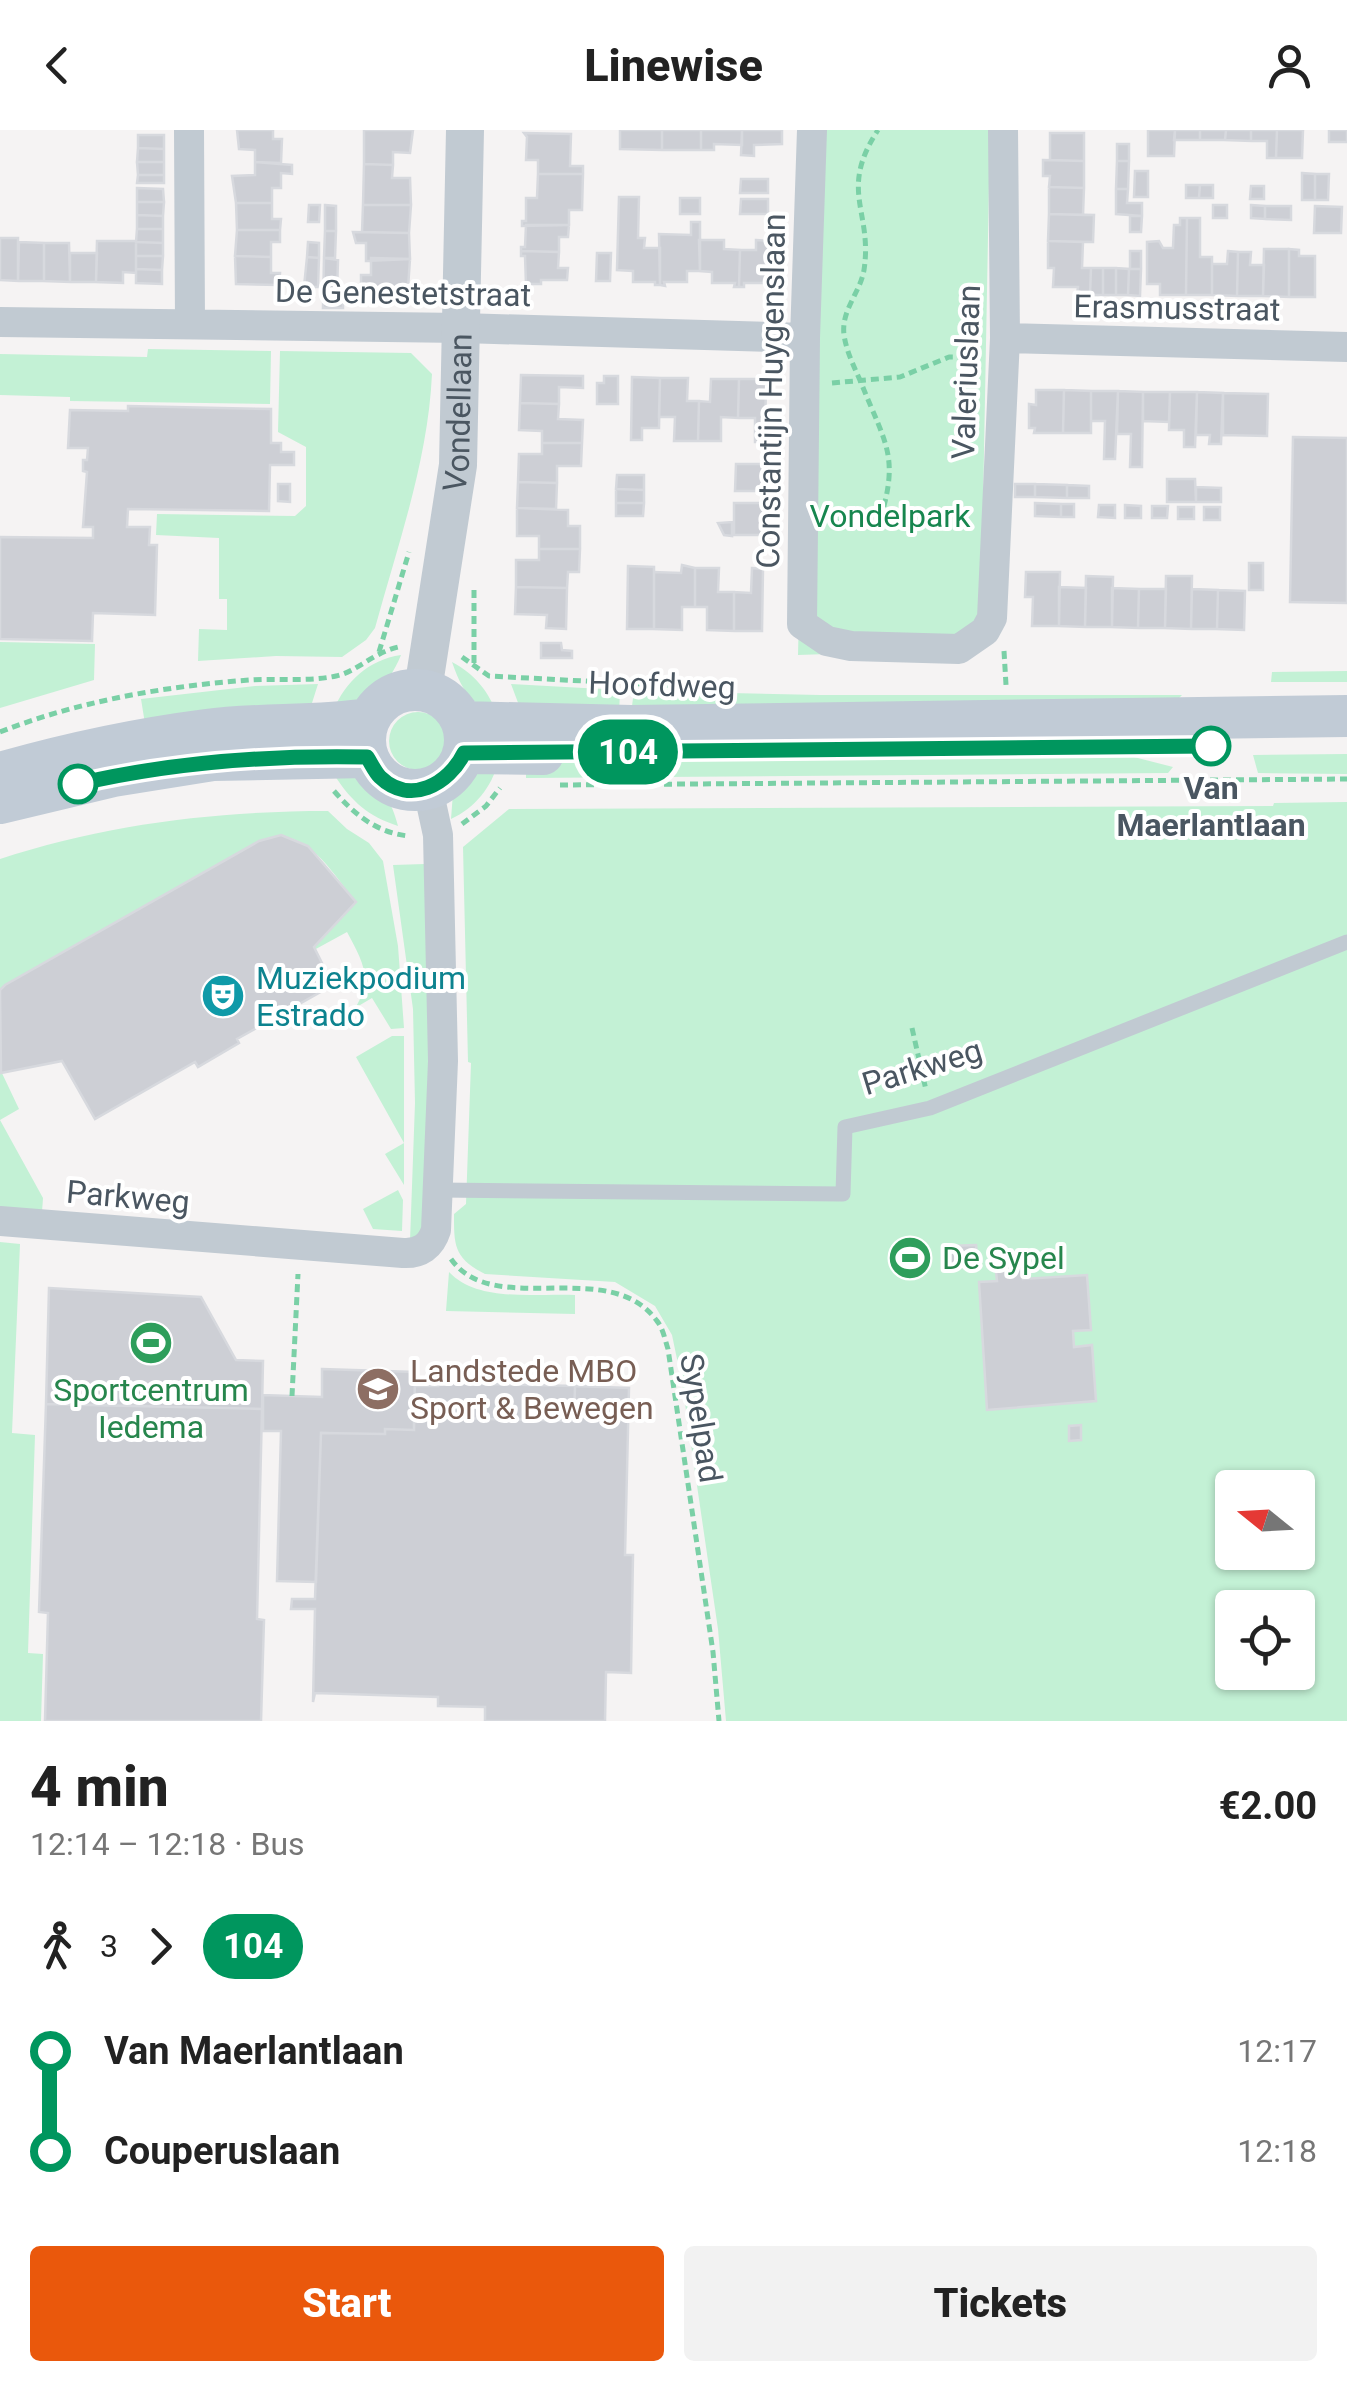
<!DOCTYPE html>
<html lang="en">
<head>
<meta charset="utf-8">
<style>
	:root { --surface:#fff; --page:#f2f2f2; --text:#222; --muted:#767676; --accent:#ea580c }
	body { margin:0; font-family:Roboto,sans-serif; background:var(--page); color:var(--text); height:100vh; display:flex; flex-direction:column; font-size:38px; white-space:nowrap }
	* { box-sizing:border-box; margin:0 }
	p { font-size:32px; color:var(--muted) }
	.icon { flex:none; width:55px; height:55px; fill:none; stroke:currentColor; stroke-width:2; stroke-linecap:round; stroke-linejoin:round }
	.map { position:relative; height:1591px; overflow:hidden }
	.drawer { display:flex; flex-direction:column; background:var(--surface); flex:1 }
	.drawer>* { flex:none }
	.badge { padding:0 20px; border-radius:32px; font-size:35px; line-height:65px }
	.needle { width:65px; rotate:288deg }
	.controls { position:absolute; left:1215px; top:1340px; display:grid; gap:20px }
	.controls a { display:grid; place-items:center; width:100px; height:100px; border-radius:10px; background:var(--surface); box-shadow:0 2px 8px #0004; font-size:50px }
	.map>.badge { position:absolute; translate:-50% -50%; box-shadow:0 0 0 5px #fff }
	.legs { display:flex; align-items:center; gap:15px; height:110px; padding:0 30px; font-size:32px }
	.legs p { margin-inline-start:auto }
	.overview { display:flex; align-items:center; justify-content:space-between; height:170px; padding:0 30px }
	h1 { font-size:55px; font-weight:800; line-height:75px }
	.button { display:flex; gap:20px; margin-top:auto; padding:20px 30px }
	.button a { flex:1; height:115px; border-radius:10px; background:var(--accent); color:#fff; font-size:40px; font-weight:800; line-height:115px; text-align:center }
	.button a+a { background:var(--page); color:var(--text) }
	ul { padding:0 30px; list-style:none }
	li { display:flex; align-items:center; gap:35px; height:100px; font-size:38px }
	li i { display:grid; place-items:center; width:15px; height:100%; margin:0 12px; background:currentColor }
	li i::after { content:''; width:25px; height:25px; margin:-12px; border:8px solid; border-radius:50%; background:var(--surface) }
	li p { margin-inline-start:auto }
	li:first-child i { background:linear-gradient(#0000 50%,currentColor 0) }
	li:last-child i { background:linear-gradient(currentColor 50%,#0000 0) }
	header { display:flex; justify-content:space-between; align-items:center; height:130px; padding:0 30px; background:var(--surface); font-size:45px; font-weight:800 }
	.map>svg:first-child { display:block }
	.green { fill:#c3f1d5; fill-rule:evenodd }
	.building { fill:#cdcfd5; stroke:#d7d9de; stroke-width:2.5 }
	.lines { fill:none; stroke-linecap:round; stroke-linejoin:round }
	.path { stroke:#7ad0a6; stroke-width:5; stroke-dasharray:8 5; stroke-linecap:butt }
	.service { stroke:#c1cad2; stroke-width:15 }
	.minor { stroke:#c1cad2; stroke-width:30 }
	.tertiary { stroke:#c1cad2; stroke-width:38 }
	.secondary { stroke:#c1cbd6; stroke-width:42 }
	.line-1-casing { stroke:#fff; stroke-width:22 }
	.line-1 { stroke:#00965e; stroke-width:15 }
	.stop-1-dot { fill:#fff; stroke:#00965e; stroke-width:5 }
	.labels { text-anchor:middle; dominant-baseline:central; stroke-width:8; stroke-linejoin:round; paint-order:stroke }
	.street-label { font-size:32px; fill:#4a5661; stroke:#fff }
	.park-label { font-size:32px; fill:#17864f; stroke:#fff }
	.stop-label { font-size:32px; font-weight:bold; fill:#4a5661; stroke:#fff }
	.culture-label { font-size:32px; fill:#0d838f; stroke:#fff; text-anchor:start }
	.leisure-label { font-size:32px; fill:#27864d; stroke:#fff; text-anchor:start }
	.education-label { font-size:32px; fill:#785e54; stroke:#fff; text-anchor:start }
</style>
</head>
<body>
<header><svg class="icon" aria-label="back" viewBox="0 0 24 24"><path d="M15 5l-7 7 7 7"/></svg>Linewise<svg class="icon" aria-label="person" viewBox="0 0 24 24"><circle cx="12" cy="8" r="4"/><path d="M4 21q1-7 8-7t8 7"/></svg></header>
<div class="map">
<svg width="1347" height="1591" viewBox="0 0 1347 1591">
	<rect width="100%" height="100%" fill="#f5f3f3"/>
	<path class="green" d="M811,0H990L981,482L977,519L798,525Z
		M148,219L271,221L270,274L70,271V267L0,265V224L147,227Z
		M280,221L411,223L432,244C428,331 398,414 375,498L366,510L342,527L276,526L198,531L199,499L227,500V469H219V408L156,405L157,384L295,386L306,376V317L278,302Z
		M0,512L95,514L94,550L0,578Z
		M401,525C387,559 368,573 333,581C346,551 368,530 401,525Z
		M452,532C474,544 486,558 496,581C470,577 460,555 452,532Z
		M1347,541V552H1271L1272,542Z
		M318,554L312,573L146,600L141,569L255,556Z
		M511,554L620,560L619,585L523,586Z
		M634,561L820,565H1182L1168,579L632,576Z
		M389 611a29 29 0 1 1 58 0a29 29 0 1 1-58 0Z
		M1347,624V644L1258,643L1253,625Z
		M1130,626L1173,637L1168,643L526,648V633Z
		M498,632C492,657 475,678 451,689L453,663L478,638Z
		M363,645C383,658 392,672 398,696C368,686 352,672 335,646Z
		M1347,672V1591H726L718,1499L682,1253L672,1205L655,1176L615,1152L485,1144C454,1128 454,1116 454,1084L466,1074L471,933L468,932L463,717L509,679L1273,676L1274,673ZM1232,1358H1298V1422H1232ZM1232,1478H1298V1542H1232Z
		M328,681L347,699L369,713L383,731L398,816L404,898L391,899L372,868L355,878C374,849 362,830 347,802L314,820L315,815L356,772C331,742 304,691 259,711L0,860V729C106,694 217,681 328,681Z
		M425,734L429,920L424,1100L410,1111L415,973L413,879L393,735Z
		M392,906H404V1055L385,1024L404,1013L356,927Z
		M0,939L19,979L0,990L43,1068L42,1082L0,1078Z
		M398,1060L403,1070L402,1101L373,1099L363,1079Z
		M0,1112L20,1114L12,1303L35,1305L28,1523L43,1524L41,1591H0Z
		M449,1142C478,1173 536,1163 575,1165V1184L446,1181Z"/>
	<path class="building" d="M237,0H273V9H282L281,33L255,32V20L239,19Z
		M364,0H413L410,23L393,22V35L364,34Z
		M620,0H662V20L620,19Z
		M662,0H701V20H662Z
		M701,0H742V15L714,14V20H701Z
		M742,0H782V14L754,15V26L741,25Z
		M1148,0H1175L1174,26H1148Z
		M1175,0H1200V10H1174Z
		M1200,0H1226L1225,10H1200Z
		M1226,0H1251V11L1225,10Z
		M1251,0H1277L1276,28H1267V11H1251Z
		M1277,0H1303L1302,28H1276Z
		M1329,0H1347V12H1329Z
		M524,3L571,4L570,36H583V44H538V30H526L527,7Z
		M1050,3H1084V31L1050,30Z
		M138,5H164V19L138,18Z
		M1117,14H1129V31H1117Z
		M138,18L164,19V32H137Z
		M1043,30L1084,31V58L1049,57L1050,46H1043Z
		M1117,31H1129L1128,59H1116Z
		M137,32H164V45H138Z
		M255,32L292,35V44L281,43V58H272V73H236L232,46L255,45Z
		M364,34L393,35L392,48H410L411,75H363Z
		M1135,41H1148V67H1134Z
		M1302,43L1315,44V70H1302Z
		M538,44H583L582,80H569V95L522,96V91H526V68H537Z
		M1315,44H1329L1328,70H1315Z
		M138,45H164V53H137Z
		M741,49H768V63H740Z
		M1186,55H1200L1199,68H1186Z
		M1200,55H1213V68H1199Z
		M1251,56H1264V69H1250Z
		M1049,57L1084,58L1083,85L1049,84Z
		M137,58L163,59L164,72H137Z
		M1116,59H1128L1127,73H1142V86L1116,84Z
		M619,67H639L638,108H645L644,118H660V155H655V152H633V141L617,140Z
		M680,68H700V84H680Z
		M741,69H768V84H740Z
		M137,72H164L163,86L137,85Z
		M236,73H272V89H281L280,100H237Z
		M309,75H320L319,92H308Z
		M325,75L336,76V101H325Z
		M363,75H411L409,103L362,102Z
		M1213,75H1227V88H1213Z
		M1251,75L1265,76V89L1251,88Z
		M1265,76H1291V90L1265,89Z
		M1315,76L1342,77L1341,103H1314Z
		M1049,84L1094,85L1093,112L1048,111Z
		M137,85L163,86V99H137Z
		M1130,86H1142L1141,102H1130Z
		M1180,88H1187L1186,165H1160V154H1147V112L1159,111L1163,118H1173L1174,95H1180Z
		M1187,88H1200V127H1212V165H1186Z
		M691,92H700V141H687V152H664L665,156L660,155L659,104L691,105Z
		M526,95H569L568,107H559V122L521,121V117H525Z
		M137,99H163V113L136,112Z
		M237,100H280V112H271V127L235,126Z
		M325,101H336L335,128H324Z
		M353,102L409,103L410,129L366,131V113H356Z
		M0,108H18V151L0,150Z
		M699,110H724V119L740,120L739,157H734L735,153H712V142L700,141Z
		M756,110L769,111L768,153H744V157H739L740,120H756Z
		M97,111H136V143L123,142V153L96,152Z
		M1048,111L1083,112L1082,138H1091L1090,165L1077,164L1078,157H1053L1054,138H1048Z
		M19,112L44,113V151H18Z
		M136,112L163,113V126H136Z
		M308,112L319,113V128L307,127Z
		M44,113H69L70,152L44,151Z
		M1264,119H1289V167L1263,166Z
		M1289,119L1299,120V126H1315V167H1289Z
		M521,121L559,122L558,138H568L567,150H541V154H526L525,126H521Z
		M1130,121H1141V139H1130Z
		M1228,121L1238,122L1237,166L1212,165V134H1227Z
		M1238,122H1251L1250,135H1264L1263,166H1237Z
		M70,123H97L96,152H70Z
		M597,123H611L610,151H596Z
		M136,126H163L162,140L136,139Z
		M235,126L271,127V143H280L279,155L236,154Z
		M307,127L319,128L318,157H304Z
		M324,128L338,130L337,162H343V178H323Z
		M371,128L410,129L408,158L361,157V145H371Z
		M1091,138H1103V165H1090Z
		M1103,138H1116V165H1103Z
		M1116,138L1129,139L1128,165H1116Z
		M136,139L162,140V154L136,153Z
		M1129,139H1141L1140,166L1128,165Z
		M521,245L583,246V258L559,257V274L520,273Z
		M604,246H618V274H597V253H604Z
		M632,247L660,248L659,298H642V310H631Z
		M660,248H688L687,271H699L698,311H674L675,287H659Z
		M711,249H739L738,288L721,287V311H698L699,271L710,272Z
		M739,249H766L765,312H755V288H738Z
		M1036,260H1064L1063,303H1034L1035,298H1029V274L1036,275Z
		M1064,260L1091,261V303H1063Z
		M1091,261H1118L1115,329H1104L1105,291H1091Z
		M1118,261L1143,262L1142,337H1130L1131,304H1117Z
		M1143,262H1170L1169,292L1143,291Z
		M1170,262H1197L1195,317H1184V300H1169Z
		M1197,262L1223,263L1221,314H1209L1210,305H1196Z
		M1223,263L1268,264L1267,306L1223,305Z
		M520,273L559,274L558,289L583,290L582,313H542V301L519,300Z
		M128,276L271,279V313H281V322H294V335H270L269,381L128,379L127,397H150L149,415H157L155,485L93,483L92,511L0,509V407L93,408V397H83L87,342L83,341V330H87L88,318H68L70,280L128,281Z
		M1293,307L1347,308V473L1290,472Z
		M542,313H582L581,336H557V353L518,352L519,324H542Z
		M736,334H763V361H735Z
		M617,345H644V360L616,359Z
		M1167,349H1195L1196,372H1167Z
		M518,352L557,353L556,379L517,378Z
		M278,354H290V372L278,371Z
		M1015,354H1035V367H1015Z
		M1035,354L1067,355V368L1035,367Z
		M1067,355L1089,356V368H1067Z
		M1196,357L1221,358V372H1196Z
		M616,359L644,360V373H616Z
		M616,373H644L643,386H616Z
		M734,373H764V405H734Z
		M1035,373L1061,374V387L1035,386Z
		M1061,374H1074V387H1061Z
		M1099,375H1115V388L1098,387Z
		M1125,375L1141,376V388H1125Z
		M1152,376H1168L1167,388H1152Z
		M1178,377H1194V389H1178Z
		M1204,377H1220V390H1204Z
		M517,378L568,380V396H580V419H539V406H517Z
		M732,392V406L724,405L718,393Z
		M539,419H580L579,442H568L567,458L516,457V430H539Z
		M1249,433H1263V460H1249Z
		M682,435L695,438V477H682V500L654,499V442L681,443Z
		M628,436L654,437V499H627Z
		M695,438H719L718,462H734V501L707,500V477H695Z
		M752,438L763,439L762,501H734V462L751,463Z
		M1026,442H1060L1059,496H1032L1033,467H1025Z
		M1086,446L1113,447L1112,497H1085Z
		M1166,446H1192L1191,499L1165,498Z
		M516,457L567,458L566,499L546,498L547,485L515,484Z
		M1059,457L1086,458L1085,497L1059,496Z
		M1112,458L1139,459L1138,498L1112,497Z
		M1139,459H1166L1165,498H1138Z
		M1192,459L1218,460L1217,499H1191Z
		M1218,460L1245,461L1244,500L1217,499Z
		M541,513H561L562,520L572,521V528H541Z
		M281,705L308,716L356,772L314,817L333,855L237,909L239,913L198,937L195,932L95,989L62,931L1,943L0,860L5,855L259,711Z
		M976,1115L978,1133L949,1135L948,1116Z
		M1022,1139L1023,1149L1087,1145L1091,1200L1073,1201L1074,1217L1092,1215L1096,1271L987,1280L979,1152L997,1151L996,1141Z
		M49,1158L201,1167L236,1230L263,1231L262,1279L46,1274Z
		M322,1239L415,1242L414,1300L385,1299V1304L321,1303L316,1452L277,1451L281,1301H263V1265L322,1267Z
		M415,1252L416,1256H438V1253L575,1256L574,1291L414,1287Z
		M575,1256L629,1258L625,1425H633L631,1543L606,1542L605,1591H485V1577L438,1576V1567L315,1563L313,1572L315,1479H291L292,1469H315L321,1303L385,1304V1299L414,1300V1287L574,1291Z
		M46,1274L262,1279L257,1489L264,1490L261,1591H45L48,1483L39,1482Z
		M1081,1295V1310L1069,1311V1296Z"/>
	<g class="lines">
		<path class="path" d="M832,253L900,247L949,227H977
			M831,392L879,393C900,327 886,315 862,255C855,238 847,224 844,205C841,180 860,163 864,140C873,81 838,61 878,0
			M1004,521L1006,555
			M379,522L409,422
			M462,527L489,546L699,557
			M474,533V456
			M0,602C79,571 166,556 250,550C278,548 308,552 336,546C356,542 373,523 398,517
			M560,655L1347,649
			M334,661C355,685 376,702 408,706
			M462,694L486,676L500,658
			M912,898L926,960
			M451,1129C494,1190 609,1125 657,1191C663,1198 665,1210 668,1219L713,1522L719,1591
			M292,1266L298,1144"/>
		<path class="service" d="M439,1060L843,1064L845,997L930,978L1347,812"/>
		<path class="minor" d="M189,0L190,194
			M812,0L805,208L802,494L827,511L851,516L959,519L985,501L992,488L1005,208L1003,0
			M0,192L462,198L805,208
			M1005,208L1347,217
			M0,1091L403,1123C420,1124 431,1116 436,1100L443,931L438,705L428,659"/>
		<path class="tertiary" id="s1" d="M423,560L458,335L465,0"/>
		<path class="secondary" d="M365 610a50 50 0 1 1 100 0a50 50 0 1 1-100 0Z
			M462,592L631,596L1347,586
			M463,623L543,624
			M0,643C67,624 136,609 206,600C260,593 315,597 369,589
			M0,673L113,646L213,630L367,627"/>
	</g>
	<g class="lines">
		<g class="line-1-casing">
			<path id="line-1" d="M78,654C173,632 269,625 367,627C371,633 375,642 380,647C410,676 449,654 464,623L1211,616"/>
		</g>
		<use href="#line-1" class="line-1"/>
	</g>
	<defs>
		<g id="theatre-disc" transform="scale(2.25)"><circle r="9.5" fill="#0f9aa8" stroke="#fff"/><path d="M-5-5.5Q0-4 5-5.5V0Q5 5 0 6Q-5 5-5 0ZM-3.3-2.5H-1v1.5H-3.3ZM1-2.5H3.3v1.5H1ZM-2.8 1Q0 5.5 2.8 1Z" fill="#fff"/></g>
		<g id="stadium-disc" transform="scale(2.25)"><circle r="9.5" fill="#2e9e5b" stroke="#fff"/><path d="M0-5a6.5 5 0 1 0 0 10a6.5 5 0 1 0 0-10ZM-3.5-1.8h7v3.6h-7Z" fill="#fff"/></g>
		<g id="university-disc" transform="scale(2.25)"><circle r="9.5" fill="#8d6e63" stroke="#fff"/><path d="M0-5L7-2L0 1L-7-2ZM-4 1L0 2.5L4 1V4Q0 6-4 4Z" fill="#fff"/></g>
	</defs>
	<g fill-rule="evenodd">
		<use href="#theatre-disc" x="223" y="866"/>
		<use href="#stadium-disc" x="910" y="1128"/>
		<use href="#stadium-disc" x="151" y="1213"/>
		<use href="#university-disc" x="378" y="1259"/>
	</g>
	<g class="stop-1-dot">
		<circle cx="1211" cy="616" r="18"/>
		<circle cx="78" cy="654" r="18"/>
	</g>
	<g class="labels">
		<g class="street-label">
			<text transform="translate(403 163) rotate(1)">De Genestetstraat</text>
			<text transform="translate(1177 178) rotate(1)">Erasmusstraat</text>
			<text transform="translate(966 242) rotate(-88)">Valeriuslaan</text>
			<text transform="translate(771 261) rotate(-89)">Constantijn Huygenslaan</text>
			<text stroke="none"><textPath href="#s1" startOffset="280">Vondellaan</textPath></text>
			<text transform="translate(662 555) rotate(2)">Hoofdweg</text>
			<text transform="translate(922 937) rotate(-17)">Parkweg</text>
			<text transform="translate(128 1067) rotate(5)">Parkweg</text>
			<text transform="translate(701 1288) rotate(81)">Sypelpad</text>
		</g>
		<g class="park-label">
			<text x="890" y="386">Vondelpark</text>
		</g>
		<g class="stop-label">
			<text x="1211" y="658">Van<tspan x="1211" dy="37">Maerlantlaan</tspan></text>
		</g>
		<g class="culture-label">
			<text x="256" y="848">Muziekpodium<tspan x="256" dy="37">Estrado</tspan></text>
		</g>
		<g class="leisure-label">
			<text x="942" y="1128">De Sypel</text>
			<text x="151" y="1260" text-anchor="middle">Sportcentrum<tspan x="151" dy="37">Iedema</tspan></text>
		</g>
		<g class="education-label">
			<text x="410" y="1241">Landstede MBO<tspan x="410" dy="37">Sport &amp; Bewegen</tspan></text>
		</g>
	</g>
</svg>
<div class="controls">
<a><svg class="needle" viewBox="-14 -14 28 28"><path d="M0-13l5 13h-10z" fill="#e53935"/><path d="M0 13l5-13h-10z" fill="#767676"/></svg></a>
<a><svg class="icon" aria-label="locate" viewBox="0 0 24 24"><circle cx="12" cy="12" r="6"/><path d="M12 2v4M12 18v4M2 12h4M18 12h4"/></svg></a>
</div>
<b class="badge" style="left:628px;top:622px;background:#00965e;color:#fff">104</b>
</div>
<section class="drawer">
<div class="overview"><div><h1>4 min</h1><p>12:14 – 12:18 · Bus</p></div><b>€2.00</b></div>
<div class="legs"><svg class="icon" aria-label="walk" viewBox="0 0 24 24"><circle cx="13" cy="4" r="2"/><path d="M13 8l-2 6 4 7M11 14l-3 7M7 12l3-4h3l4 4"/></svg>3<svg class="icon" aria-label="forward" viewBox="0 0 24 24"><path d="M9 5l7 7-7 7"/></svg><b class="badge" style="background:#00965e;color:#fff">104</b></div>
<ul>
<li><i style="color:#00965e"></i><b>Van Maerlantlaan</b><p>12:17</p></li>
<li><i style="color:#00965e"></i><b>Couperuslaan</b><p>12:18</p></li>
</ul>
<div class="button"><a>Start</a><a>Tickets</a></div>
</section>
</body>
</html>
